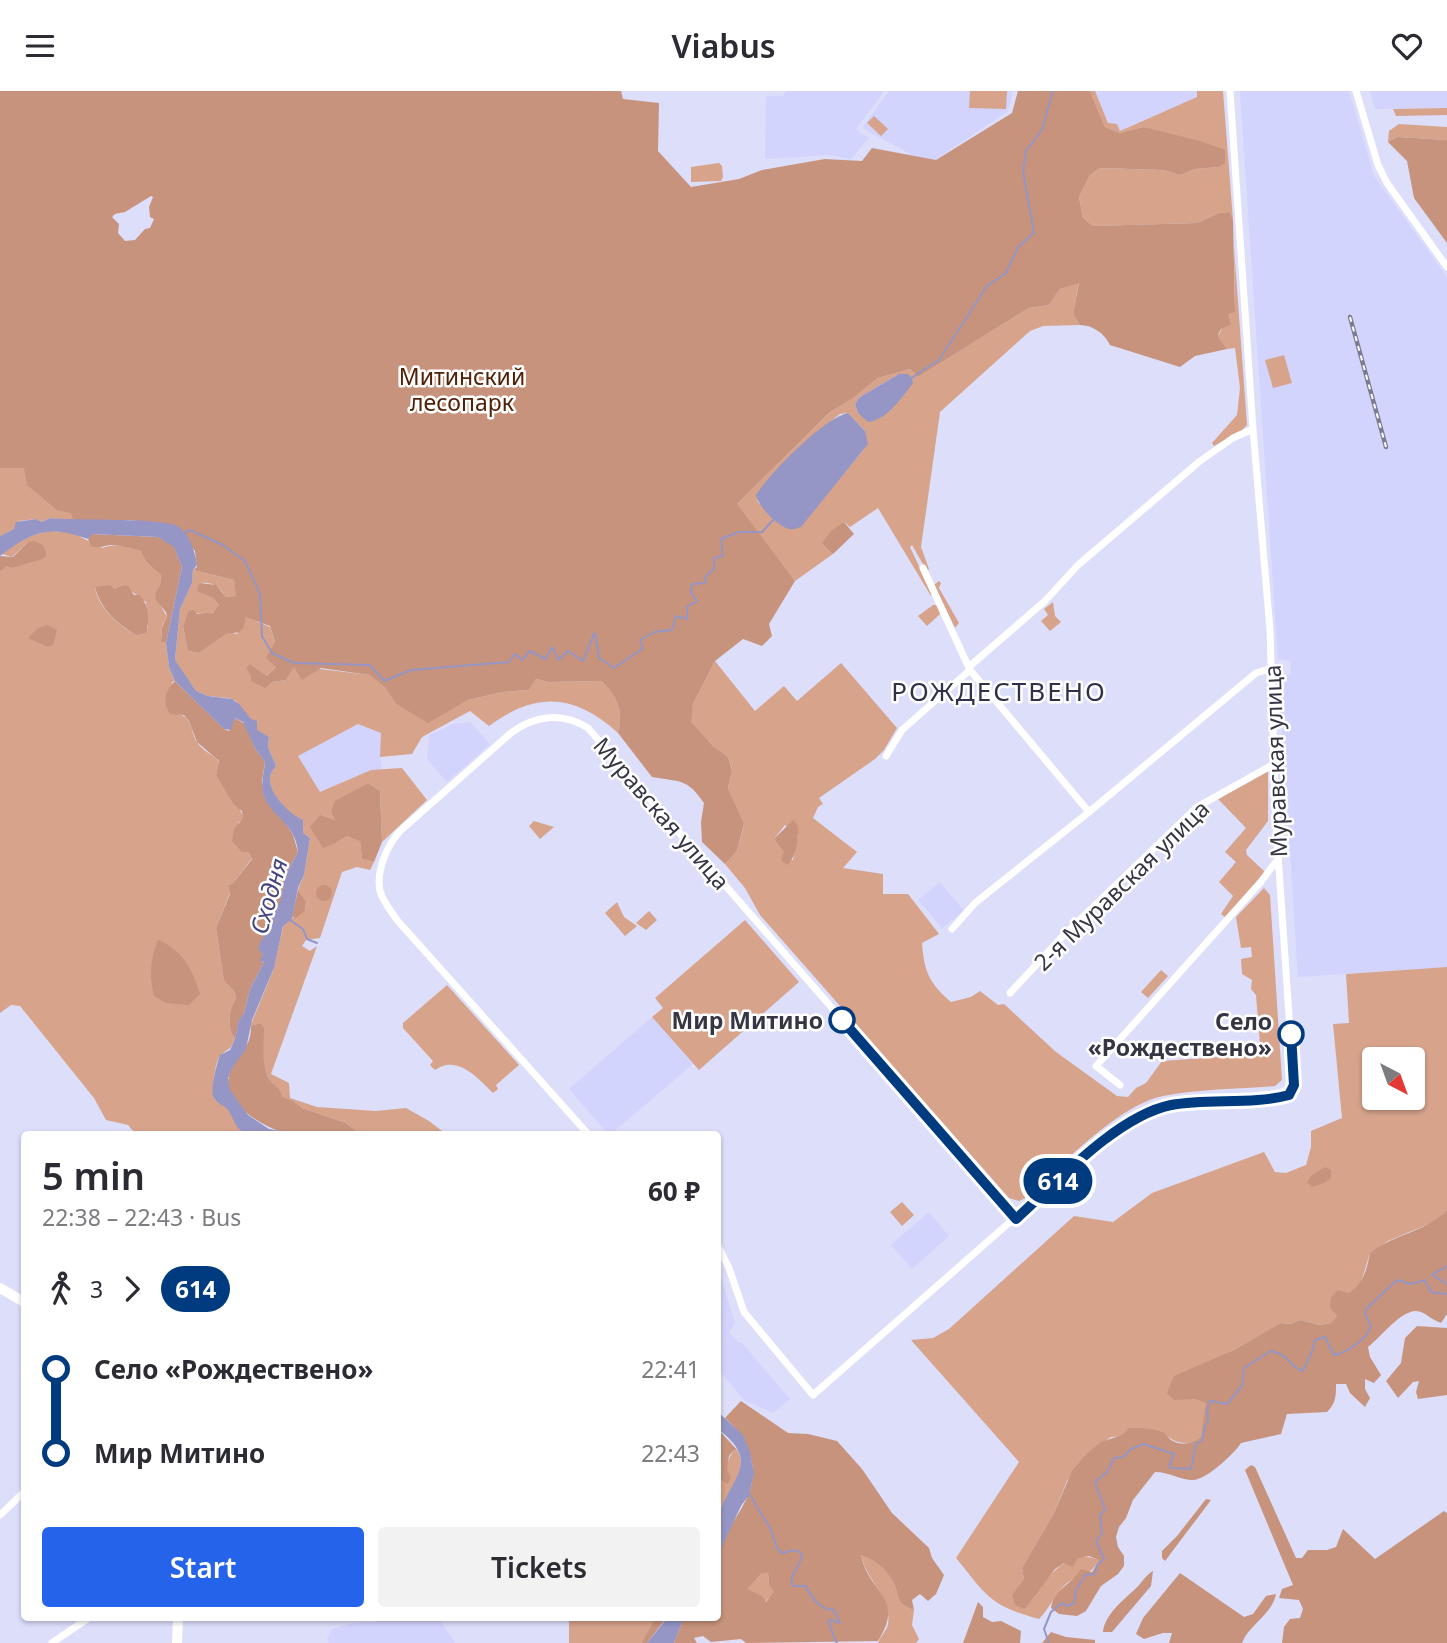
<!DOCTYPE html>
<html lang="en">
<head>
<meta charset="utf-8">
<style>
	:root { --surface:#fff; --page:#f2f2f3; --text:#2b2b33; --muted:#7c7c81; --accent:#2563eb }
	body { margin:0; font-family:"Noto Sans",sans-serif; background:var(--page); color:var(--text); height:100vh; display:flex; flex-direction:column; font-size:26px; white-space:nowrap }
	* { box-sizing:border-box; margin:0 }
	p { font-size:23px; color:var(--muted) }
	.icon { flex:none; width:38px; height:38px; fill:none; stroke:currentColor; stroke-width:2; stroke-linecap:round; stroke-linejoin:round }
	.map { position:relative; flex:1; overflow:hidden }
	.side { position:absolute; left:21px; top:1040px; width:700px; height:490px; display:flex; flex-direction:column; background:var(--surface); border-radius:7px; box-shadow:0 2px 5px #0004 }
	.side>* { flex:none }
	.badge { padding:0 14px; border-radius:23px; font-size:24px; line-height:46px }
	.needle { width:46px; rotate:139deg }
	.tools { position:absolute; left:1362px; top:956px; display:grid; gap:14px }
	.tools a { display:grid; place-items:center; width:63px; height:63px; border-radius:7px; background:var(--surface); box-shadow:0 2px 5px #0004; font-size:35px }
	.map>.badge { position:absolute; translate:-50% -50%; box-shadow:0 0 0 4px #fff }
	.legs { display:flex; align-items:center; gap:10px; height:77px; padding:0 21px; font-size:23px }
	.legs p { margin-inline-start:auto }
	.summary { display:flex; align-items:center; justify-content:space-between; height:119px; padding:0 21px }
	h1 { font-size:38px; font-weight:600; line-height:52px }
	.action { display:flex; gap:14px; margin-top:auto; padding:14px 21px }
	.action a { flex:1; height:80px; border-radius:7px; background:var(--accent); color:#fff; font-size:28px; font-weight:600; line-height:80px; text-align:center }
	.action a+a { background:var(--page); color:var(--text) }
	ul { padding:0 21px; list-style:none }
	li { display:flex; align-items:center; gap:24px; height:84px; font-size:26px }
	li i { display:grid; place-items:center; width:10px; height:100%; margin:0 9px; background:currentColor }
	li i::after { content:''; width:18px; height:18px; margin:-9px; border:5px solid; border-radius:50%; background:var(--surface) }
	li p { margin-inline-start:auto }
	li:first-child i { background:linear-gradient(#0000 50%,currentColor 0) }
	li:last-child i { background:linear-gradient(currentColor 50%,#0000 0) }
	header { display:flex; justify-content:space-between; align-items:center; height:91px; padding:0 21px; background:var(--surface); font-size:32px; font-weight:600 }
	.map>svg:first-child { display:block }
	.built { fill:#d2d4fe }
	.green { fill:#d7a38b; fill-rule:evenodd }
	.forest { fill:#c7937c; fill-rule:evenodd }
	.water { fill:#9596c6 }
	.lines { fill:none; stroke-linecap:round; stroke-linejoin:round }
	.stream { stroke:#9596c6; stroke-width:2 }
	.street { stroke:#fff; stroke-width:7 }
	.secondary { stroke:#fff; stroke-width:10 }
	.rail-casing { stroke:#7b7c90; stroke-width:4.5 }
	.rail { stroke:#fff; stroke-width:2; stroke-dasharray:5; stroke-linecap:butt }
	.line-1-casing { stroke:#fff; stroke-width:16 }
	.line-1 { stroke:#003b80; stroke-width:10 }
	.stop-1-dot { fill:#fff; stroke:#003b80; stroke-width:3.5 }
	.labels { text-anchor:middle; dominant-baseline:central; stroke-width:5; stroke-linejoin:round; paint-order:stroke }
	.park-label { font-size:23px; fill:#512106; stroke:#fff }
	.street-label { font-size:23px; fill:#353543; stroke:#fff }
	.stop-label { font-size:23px; font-weight:bold; fill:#353543; stroke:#fff; text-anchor:end }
	.water-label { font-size:24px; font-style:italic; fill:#444280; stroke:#fff }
	.quarter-label { font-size:26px; letter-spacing:2px; fill:#30304b; stroke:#fff }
</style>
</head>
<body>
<header><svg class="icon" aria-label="menu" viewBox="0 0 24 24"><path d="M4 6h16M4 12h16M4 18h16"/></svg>Viabus<svg class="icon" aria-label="heart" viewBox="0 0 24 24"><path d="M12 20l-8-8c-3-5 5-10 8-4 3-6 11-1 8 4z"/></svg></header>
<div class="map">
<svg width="1447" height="1552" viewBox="0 0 1447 1552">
	<rect width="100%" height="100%" fill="#dcdefa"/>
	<path class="built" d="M787,0H882L883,2L857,37L858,41L869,47L851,68L829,64L765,68L766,5H783Z
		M889,0H1013L1008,20L929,73L862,37Z
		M1095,0H1197V6L1120,40L1108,32Z
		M1240,0H1349L1374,85L1447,186V876L1298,886L1279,588L1284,584L1291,583V577L1290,570L1278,568Z
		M1370,0H1447V17L1375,18Z
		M470,631L490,653L447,691L427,668L429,644L453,633Z
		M358,633L382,642L380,666L382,680L371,679L320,701L298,665Z
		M940,791L964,820L942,837L918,809Z
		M652,926L693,973L611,1043H608L569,998Z
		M929,1121L949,1145L912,1178L891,1154Z
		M718,1176L735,1232L729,1241L739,1252L741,1251L790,1308L773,1322L744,1309L718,1278Z
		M423,1526H438L455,1552H329L327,1548L332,1538L350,1533Z"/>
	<path class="green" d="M970,0H1007L1006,18L969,17Z
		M1090,0H1095L1108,32L1117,33L1120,40L1197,6V0H1223L1233,129L1228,121L1219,122L1197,132L1093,135L1083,127L1079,106L1090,84L1100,77L1163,79L1180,84L1195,78L1219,76L1164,43L1143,36L1120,42L1105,36Z
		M1447,17V24L1396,25L1393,18Z
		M874,25L888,38L881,45L867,32Z
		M1399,33L1447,36V49L1397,46L1388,51L1389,40Z
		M719,72L722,75L723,86L721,90L691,91V76Z
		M1234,157L1247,334L1241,340L1214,355L1212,352L1237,324L1240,297L1235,257L1227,258L1218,245L1223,236L1227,235L1228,223L1235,220Z
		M1079,191L1073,223L1080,234L1043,235L1030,240L940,321L921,456L929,478L927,480L912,454L910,456L932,503L931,505L878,417L850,436L844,431L826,454L833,463L795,490L736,414L830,321L852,308L878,287L910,278L918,286L1029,217L1049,214L1060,198ZM899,283L858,322L855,313L860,306ZM848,322L865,340L864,358L826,404L789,438L779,432L757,410L830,331L840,323Z
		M1284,264L1292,292L1273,297L1265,269Z
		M0,377H24L72,422L73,430L50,427L42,431L36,428L19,430L14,438L0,445Z
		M50,440L71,441L102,457C114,452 130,455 141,460L161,484L160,494L155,504L167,526L162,535L161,551L166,552L169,576L175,590L172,591L178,623C193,626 190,640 197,651C202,660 213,663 219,671L216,685C222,693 242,719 244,727L238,732L252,767L234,791L228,795L230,802L216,837L224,890L234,900L236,907C229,920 226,936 235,948C229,961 230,956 221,964C215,968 211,1002 214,1007C216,1012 224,1012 227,1016C235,1026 234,1038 247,1043H136L128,1034L106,1029L94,1007L20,915L11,914L0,922V481L7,475L46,459L39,452L28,451L12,466L2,463C17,451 30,443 50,440ZM123,494L146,511L148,537L136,544C119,534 98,517 95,496L114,498Z
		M193,479L234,489L237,505L226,506C219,496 214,491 200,492L198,501L213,507L219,514C216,527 198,523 188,520L183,535L188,560L199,562L227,541L237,543L244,525L270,536L275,551L277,575L267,585L250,573L272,591L286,589L294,575L371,584L385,595L396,613L428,631L468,609L503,601L529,599L536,588L548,591L601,590C617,605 624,620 618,642C575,603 537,600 489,635L470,620L422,646L412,663L380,666L381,642L358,633L298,665L320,701L371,679L402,677L427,709L382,751L380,700L368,692L351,702L337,730L336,752L347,745L360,749L362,768L374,771L370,779L357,776L342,781L320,847L306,849L302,855L310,860L317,855L271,983L289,992L290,1007L317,1016L376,1020L406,1017L429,1030L446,1043H360L346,1032L302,1017L293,1010L282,1005C278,997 272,994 269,988C260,971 265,949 260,932L251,935V933L273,880L284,832L305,820L306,810L298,799L304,784L310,747L303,742L301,728C289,724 271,704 270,690C269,684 273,679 276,675L268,656L269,646L259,642L236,610L228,607L208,605L196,600L177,573L175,569L180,518L192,492Z
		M939,490L941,492L939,497L959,532L955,537L934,494Z
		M1053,511L1055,525L1061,531L1050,540L1041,530L1048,524L1044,518Z
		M933,514H937L940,523L927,535L918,525Z
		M715,570L755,620L784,595L797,610L841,572L897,637L884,659L875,668L819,707L823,713L818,716L813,727L857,761L843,777L883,783V803H908L939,843L922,852C924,880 929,892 951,911L971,906L980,900L998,914L1004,913L1056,961L1117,1005L1128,1006L1136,997L1146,992L1162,970L1233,965L1260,953L1256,904L1251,898L1252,889L1242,883L1241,868L1252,866L1251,856L1241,857L1236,826L1264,797L1270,804L1282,989L1275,995C1240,998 1197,998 1163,1005C1118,1014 1061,1075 1027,1106L1019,1110L1009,1107L760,824L745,797L725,773L737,760L744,734L728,697L732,678L728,666L713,655L690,631L693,613ZM785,734L798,744L793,769H781L785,761L774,748Z
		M1268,679V730L1246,759L1247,764L1265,781L1225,826L1221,823L1233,805L1219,791L1236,771L1225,761L1246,737L1218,708Z
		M534,730L554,736L540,748L529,735Z
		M617,811L624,826L637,835L625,845L605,822Z
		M649,820L657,829L646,839L636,832Z
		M745,829L799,891L699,979L652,926L663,917L655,907Z
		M1447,876V1119L1436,1130L1388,1150L1370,1162L1362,1188L1357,1197L1348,1202L1337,1224L1331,1232L1320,1234L1300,1229L1291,1233L1280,1232L1234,1259L1215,1268L1194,1308L1207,1312L1201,1347C1189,1355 1175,1353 1165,1343L1111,1346L1085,1364L1067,1390L1054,1422L1022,1477L1024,1488L1019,1497L1025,1518C1043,1494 1064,1454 1099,1469C1089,1487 1082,1481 1067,1492C1054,1503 1051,1516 1039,1528C989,1514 988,1506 956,1467L1019,1371L911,1249L933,1247L949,1238L1074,1125L1113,1131L1152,1102L1264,1061L1275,1081L1286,1082L1306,1074L1311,1056V1040L1342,1027L1333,933L1349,932L1346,883ZM1374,968H1412V1006H1374Z
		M1161,879L1168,885L1148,907L1141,901Z
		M447,894L519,974L496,994L498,998L493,1002C478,987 457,963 435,979L430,974L433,970L403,937V932Z
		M902,1111L914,1124L902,1135L890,1121Z
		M734,1359L738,1360C749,1383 725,1407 718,1428V1387L722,1389C727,1379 727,1368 734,1359Z
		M861,1463C873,1467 886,1477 892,1489C901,1504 893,1512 914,1519L912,1534L919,1548L916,1552H878C880,1546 887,1539 888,1533C892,1504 866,1491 861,1463Z
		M768,1480L769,1495L775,1500L765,1511L746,1498L761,1483Z
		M569,1526H656L641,1552H569Z"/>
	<path class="forest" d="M0,0H621L623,8L659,12L658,60L691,96L739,88L762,79L825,68L862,70L872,57L936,69L1012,22L1018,0H1090L1105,36L1120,42L1143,36L1200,50L1225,59V72L1219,76L1195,78L1180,84L1163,79L1100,77L1090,84L1079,106L1083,127L1093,135L1197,132L1219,122L1229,121L1233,129L1235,221L1228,223L1231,234C1224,237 1220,236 1218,245L1227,258L1195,265L1180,276L1110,254C1105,243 1093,234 1080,234L1073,223L1079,192L1060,198L1049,214L1029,217L918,286L910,278L878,287L852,308L830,321L737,413L795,490L769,533L772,545L762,555L743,548L715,570L693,613L691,631L713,655L728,666L732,679L728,697L744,733L737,760L725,773L702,751L701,731L704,712C687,687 680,691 652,686L618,642C624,620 617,605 601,590L548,591L536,588L529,599L503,601L468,609L428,632L396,613L385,596L370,584L321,577L302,589L294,576L286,589L272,591L265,597L251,590V585L246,577L250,573L267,585L276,576L266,567L275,551L270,535L245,526C246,539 240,543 227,542L199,562L188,560L183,535L188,520L194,519L197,523L213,522L219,514L213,507L198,501L197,497L200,492L216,494L226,506L236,505L234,489L193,479L197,476L195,460L175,435L131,429L73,430L71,422L57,419L27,394L24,377H0ZM151,105L153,106L149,116L150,126L154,128L150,137L145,138L135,149L125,150L118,142L119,133L112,126L115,123L125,121Z
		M1397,46L1447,49V152L1414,107L1407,70L1388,51Z
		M844,431L854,443L833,463L822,452L831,440Z
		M91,443L158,446L174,455L182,476L166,552L161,551L162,536L167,526L166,521L156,509L155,503L160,494L161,484L146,470L141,460C132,457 120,454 110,454C102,455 100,458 91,455L88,448Z
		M33,450C42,452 47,456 46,465L42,468L12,477L7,475L0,481V465L13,466L28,451Z
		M110,494L114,498L123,494L128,495L134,504H139C149,512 150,530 146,542L136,544C117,532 101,519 95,496Z
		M48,534L57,539L53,554L48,556L28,547L38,537Z
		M175,590L224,638L229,640L235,627L245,633L255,657L265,671L262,690L265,708L283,728L293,744L298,761L286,783L281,810L259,856L263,864L260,870L264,871L250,898L244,922L239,930L235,948C226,936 229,919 236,907L234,900L224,890L216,837L230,803L228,795L234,791L252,768L249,761H242L232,750L234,738L243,727L242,720C230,713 225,696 216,685L219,670L197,651L189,630L184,624L170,623C162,611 165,600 175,590Z
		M368,692L380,700L382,751L374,771L362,768L360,750L347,745L336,752L323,757L310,736L320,724L336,730L331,720L335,710Z
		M793,729L798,735C798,748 797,766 787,774L781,769L784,761L774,748Z
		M316 802a8 8 0 1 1 16 0a8 8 0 1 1-16 0Z
		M298,799L306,810L305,820L296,827L292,826Z
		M158,849C183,859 192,878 200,903L189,914L166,912L154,905C149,884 150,869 158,849Z
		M260,932L264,937C264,952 261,973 269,988C273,995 280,996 282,1005L293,1010L302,1017L346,1032L360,1043L281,1041C259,1033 217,1009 231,979C239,961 251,958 251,935Z
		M1325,1076L1331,1079V1087L1324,1092L1312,1096L1307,1091L1312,1084Z
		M1447,1119V1223L1441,1232C1431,1229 1425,1220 1416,1220C1400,1220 1381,1246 1368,1256L1370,1266L1381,1284L1374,1292L1365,1288V1298L1370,1307L1365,1316L1350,1302L1346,1293H1336C1336,1305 1336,1312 1327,1321L1287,1323L1281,1343L1241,1352C1235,1362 1206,1389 1193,1389C1180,1389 1169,1381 1155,1381L1133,1409L1126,1427L1119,1436L1116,1446L1118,1456L1124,1465V1475L1118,1483L1101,1495L1086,1520L1077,1525L1059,1523L1051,1517C1054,1497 1072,1494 1081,1478L1092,1481L1099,1469L1089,1465L1078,1467L1073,1476L1064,1472L1055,1478L1025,1518L1015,1514L1012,1504L1024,1488L1022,1477L1054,1422L1072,1380L1085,1364L1101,1351L1122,1344L1129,1337C1140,1337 1154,1337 1164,1342C1168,1344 1169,1349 1173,1350C1182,1355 1194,1352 1201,1346L1206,1312L1194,1308L1174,1309L1167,1302L1174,1285L1234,1259L1280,1232L1291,1233L1300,1229L1320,1234L1331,1232L1337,1224L1330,1217L1331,1207L1338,1199L1348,1202C1363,1194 1367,1178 1370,1162C1394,1143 1426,1141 1447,1119Z
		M1417,1235L1447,1237V1304L1418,1308L1416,1301L1419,1290L1413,1291L1398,1307L1386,1290L1401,1272L1405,1247Z
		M741,1310L788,1342L808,1343L837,1350L862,1378L892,1422L929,1457L932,1467L944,1484L936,1503L928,1510L920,1503L912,1509L914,1519C893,1512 901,1504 892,1489C886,1478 873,1467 861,1464C868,1502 906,1506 878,1550L746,1552L741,1548L711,1551L703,1545L694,1547L697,1552H674L684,1526H718C718,1507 714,1485 718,1466C724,1432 759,1409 752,1372C747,1349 742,1343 725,1327ZM768,1481L769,1495L774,1500L766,1511L762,1505L747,1498L761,1483Z
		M718,1338L738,1360L734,1359L729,1365L727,1379L731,1386L728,1393L718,1387Z
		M1251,1374L1255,1376L1296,1467H1302L1308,1459H1327L1336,1456L1343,1438L1375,1468L1444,1420L1447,1422V1552H1282L1284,1536L1290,1528L1300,1527L1303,1518L1299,1509L1279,1507L1282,1498L1293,1494L1245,1379Z
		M1206,1408L1211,1409L1165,1470L1162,1467V1460L1177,1445Z
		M1153,1480L1151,1495L1112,1541H1103C1105,1524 1121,1511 1133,1500C1141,1494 1144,1485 1153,1480Z
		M1180,1482L1244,1526L1253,1523L1266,1505L1276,1503C1272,1524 1249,1533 1242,1552H1169L1172,1542H1163L1144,1548L1136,1543L1143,1527Z
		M978,1511L983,1516V1526L992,1531L1001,1530L1021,1540L1020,1552H963Z
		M656,1526H667L647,1552H641Z
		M1051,1541L1066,1546L1095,1549V1552H1042Z"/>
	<path class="water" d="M899,283H908L912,287L913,292C902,306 887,329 868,331L858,322L855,313L860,306Z
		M848,322L865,340L868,353L801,436C797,437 793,439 789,438C777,435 758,415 756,404C769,383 825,326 848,322Z
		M50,427C74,430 165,426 179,436C191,446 195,461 197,474L193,479L192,492L180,518L175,569L196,600L208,605L232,608L239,613L251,628L257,630V639L269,646L268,656L276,675C273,679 269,684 270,690C272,706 290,723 303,729V742L310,747L304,784L298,797L292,828L283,835L274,877L252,929L246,958L232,977L228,987L230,999L248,1024L269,1038L296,1043H247C236,1039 235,1031 230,1022C226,1014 218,1014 214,1007C209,1001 217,972 220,964L230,959L235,948L239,929L244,922L250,898L264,871L259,870L263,864L258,857L281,808L285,785L298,761C296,735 276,728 266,710C259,697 264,683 265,671L255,657L243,631L235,627L231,639L224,638L175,590L169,576L166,552L182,476L174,456L158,446L92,443L88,448C48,434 33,440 0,465V445L14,438L16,431L36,428L42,431Z
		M718,1321L743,1344L750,1361L754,1383L749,1404L741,1415L718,1464C717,1450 715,1433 720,1420C734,1384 760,1370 718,1338Z
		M668,1526H684L674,1552H647Z"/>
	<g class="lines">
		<path class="stream" d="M910,288L939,269L987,195L1006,182L1018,156L1034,142L1023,80L1026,60L1042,39L1053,0
			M184,442L190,439L223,454L245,470L260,503L262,545L272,562L294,572L370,574L384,590L411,579L509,571L515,563L522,569L530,560L545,568L553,556L558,569L568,560L583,570L594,543
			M595,542L599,567L614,577L643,557L640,549L654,541L672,539L676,525L687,528V516L697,510L691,502L692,493L705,492L706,485L714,478V467L723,465L721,448L739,441H762L775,427
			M290,829L303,838L307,848L317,852
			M1447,1175L1432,1184L1447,1193
			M750,1404L771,1439L777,1457L782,1462L796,1459L802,1463C802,1474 792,1479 791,1492L794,1495H806C811,1507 821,1519 834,1519L840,1532L830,1529L828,1531C833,1538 832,1545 837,1552
			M1049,1552L1044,1538L1051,1521L1062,1512L1068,1515L1074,1512L1076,1499L1085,1484L1095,1483L1097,1474L1104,1468L1096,1450L1102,1442L1100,1424L1105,1419L1095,1391L1107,1381L1114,1367L1123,1366L1131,1358L1144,1353L1174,1363L1169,1375L1171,1377L1191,1378L1196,1353L1202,1349L1206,1333L1208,1330V1323L1206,1322L1210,1310L1227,1313L1242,1295L1244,1277L1271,1260C1289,1263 1289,1276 1303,1280C1308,1268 1313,1262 1315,1249L1325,1246L1334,1264C1347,1262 1368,1247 1371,1235L1365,1223L1366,1218L1397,1189L1411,1193L1425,1189L1431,1201L1447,1203"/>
		<path class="street" d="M1356,0L1378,74L1387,92L1447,176
			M923,477L970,579L1089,721
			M970,575L1045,510L1078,474L1200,370L1233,347L1253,338
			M886,665L902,639L970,579
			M952,838L975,812L1089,721L1256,582L1272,577
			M1010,902L1062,846L1197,716L1274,673
			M1120,994L1096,975L1260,792L1278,768
			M588,1043L397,829C391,820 383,811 380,800C376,779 387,754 401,739L511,642C535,624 562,621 588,637L1016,1128
			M718,1155L729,1177L744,1221L813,1304L1109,1044C1121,1036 1133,1028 1146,1022C1185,1005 1242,1008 1285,1006L1294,998L1276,734L1270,539L1253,338L1230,0
			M0,1424L24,1401
			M52,1552L90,1526"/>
		<path class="secondary" d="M0,1197L24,1211
			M177,1552L178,1526"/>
		<g class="rail-casing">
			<path id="rail" d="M1350,226L1386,356"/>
		</g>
		<use href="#rail" class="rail"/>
	</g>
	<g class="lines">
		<g class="line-1-casing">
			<path id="line-1" d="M842,929L1016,1128C1057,1091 1117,1025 1171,1014C1209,1007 1252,1014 1289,1004L1294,994L1291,943"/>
		</g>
		<use href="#line-1" class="line-1"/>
	</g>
	<g class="stop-1-dot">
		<circle cx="842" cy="929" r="12"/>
		<circle cx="1291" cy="943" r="12"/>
	</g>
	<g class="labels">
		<g class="park-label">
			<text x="462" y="285">Митинский<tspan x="462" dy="26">лесопарк</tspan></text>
		</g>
		<g class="street-label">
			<text transform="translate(1275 670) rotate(-92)">Муравская улица</text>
			<text transform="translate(662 722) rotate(49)">Муравская улица</text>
			<text transform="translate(1121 794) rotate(-44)">2-я Муравская улица</text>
		</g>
		<g class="stop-label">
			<text x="823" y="929">Мир Митино</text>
			<text x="1272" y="930">Село<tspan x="1272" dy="26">«Рождествено»</tspan></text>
		</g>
		<g class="water-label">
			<text transform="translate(268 805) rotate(-74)">Сходня</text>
		</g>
		<g class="quarter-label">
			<text x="999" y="600">РОЖДЕСТВЕНО</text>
		</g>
	</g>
</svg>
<div class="tools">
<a><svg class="needle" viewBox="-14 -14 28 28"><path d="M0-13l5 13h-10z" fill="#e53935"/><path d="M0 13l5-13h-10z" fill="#7c7c81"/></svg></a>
</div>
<b class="badge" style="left:1058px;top:1090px;background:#003b80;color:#fff">614</b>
<section class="side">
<div class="summary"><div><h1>5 min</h1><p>22:38 – 22:43 · Bus</p></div><b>60 ₽</b></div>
<div class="legs"><svg class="icon" aria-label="walk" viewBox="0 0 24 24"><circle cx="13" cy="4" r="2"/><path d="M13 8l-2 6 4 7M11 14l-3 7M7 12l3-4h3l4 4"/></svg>3<svg class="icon" aria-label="forward" viewBox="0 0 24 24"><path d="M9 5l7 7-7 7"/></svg><b class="badge" style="background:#003b80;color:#fff">614</b></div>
<ul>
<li><i style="color:#003b80"></i><b>Село «Рождествено»</b><p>22:41</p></li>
<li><i style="color:#003b80"></i><b>Мир Митино</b><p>22:43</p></li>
</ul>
<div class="action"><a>Start</a><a>Tickets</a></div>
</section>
</div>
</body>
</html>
